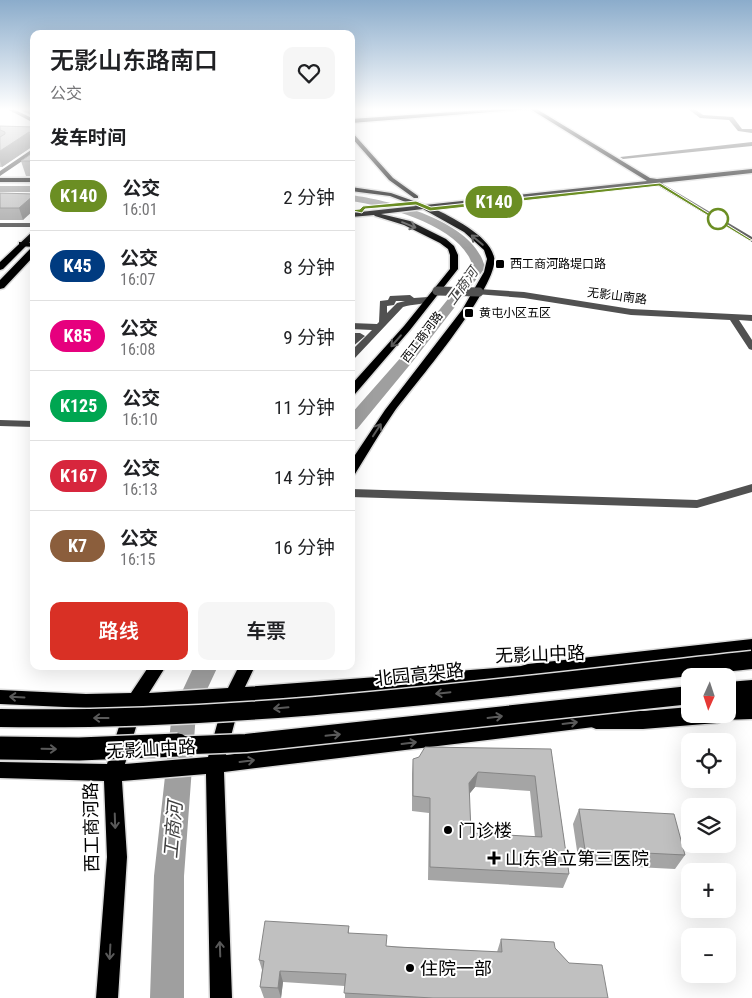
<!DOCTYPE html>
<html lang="zh">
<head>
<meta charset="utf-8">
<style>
	:root { --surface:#fff; --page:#f6f6f6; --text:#202124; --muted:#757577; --line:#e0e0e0; --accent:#d93025 }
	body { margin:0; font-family:"Roboto Condensed","Noto Sans SC",sans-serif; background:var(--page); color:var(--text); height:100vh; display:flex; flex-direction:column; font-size:19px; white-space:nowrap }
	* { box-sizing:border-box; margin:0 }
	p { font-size:16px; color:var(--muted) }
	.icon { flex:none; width:28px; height:28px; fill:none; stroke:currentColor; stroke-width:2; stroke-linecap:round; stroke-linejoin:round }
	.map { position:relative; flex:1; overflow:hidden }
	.sheet { position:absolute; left:30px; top:30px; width:325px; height:640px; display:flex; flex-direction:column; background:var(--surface); border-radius:10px; box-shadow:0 5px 20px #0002 }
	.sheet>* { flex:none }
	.badge { padding:0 10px; border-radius:16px; font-size:18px; line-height:32px }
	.needle { width:32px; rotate:183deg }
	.tools { position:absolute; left:681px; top:668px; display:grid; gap:10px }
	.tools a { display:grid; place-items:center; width:55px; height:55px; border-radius:10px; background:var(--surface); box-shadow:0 5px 20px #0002; font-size:25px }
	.map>.badge { position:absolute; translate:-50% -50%; box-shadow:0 0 0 2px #fff }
	h2 { padding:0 20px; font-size:19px; line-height:45px }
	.round { display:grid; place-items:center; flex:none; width:52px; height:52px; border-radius:10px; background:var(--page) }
	.summary { display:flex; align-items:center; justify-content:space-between; height:85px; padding:0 20px }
	h1 { font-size:24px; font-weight:600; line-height:38px }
	.primary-button { display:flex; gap:10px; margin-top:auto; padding:10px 20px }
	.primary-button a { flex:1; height:58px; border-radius:10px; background:var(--accent); color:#fff; font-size:20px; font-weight:600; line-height:58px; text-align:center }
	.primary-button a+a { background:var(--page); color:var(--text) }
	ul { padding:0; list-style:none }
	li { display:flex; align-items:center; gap:15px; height:70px; padding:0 20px; border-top:1px solid var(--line) }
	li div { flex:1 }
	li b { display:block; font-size:19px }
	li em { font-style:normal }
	li .badge { min-width:55px; font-weight:700; text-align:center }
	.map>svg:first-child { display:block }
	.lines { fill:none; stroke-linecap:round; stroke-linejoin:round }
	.river { fill:#9f9f9f; fill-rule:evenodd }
	.major-casing { stroke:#dbdbdb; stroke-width:3 }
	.highway-casing { stroke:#dbdbdb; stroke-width:3 }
	.minor { fill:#515151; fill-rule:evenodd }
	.major { fill:#000; fill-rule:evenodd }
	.highway { fill:#000; fill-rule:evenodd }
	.highway-bridge-far1-casing { stroke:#dbdbdb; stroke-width:21; stroke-linecap:butt }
	.highway-bridge-casing { stroke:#dbdbdb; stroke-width:26; stroke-linecap:butt }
	.minor-bridge { stroke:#515151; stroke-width:9 }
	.highway-bridge-far1 { stroke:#000; stroke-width:18 }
	.highway-bridge { stroke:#000; stroke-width:23 }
	.wall { fill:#a5a5a5; fill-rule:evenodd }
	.shaded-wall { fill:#868686 }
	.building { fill:#c0c0c0; stroke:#868686; fill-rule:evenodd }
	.oneway { stroke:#595959 }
	.line { fill:#6b8e23; stroke:#fff }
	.stop-dot { fill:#fff; stroke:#6b8e23; stroke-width:2.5 }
	.poi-dot { fill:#000; stroke:#fff; stroke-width:2 }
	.labels { text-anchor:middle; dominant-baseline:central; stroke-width:4; stroke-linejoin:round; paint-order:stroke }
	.far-poi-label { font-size:12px; fill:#000; stroke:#fff; text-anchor:start }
	.far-street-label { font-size:12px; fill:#000; stroke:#fff }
	.far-water-label { font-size:14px; font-style:italic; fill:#404040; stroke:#fff }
	.near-street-label { font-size:18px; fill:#000; stroke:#fff }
	.near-poi-label { font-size:18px; fill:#000; stroke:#fff; text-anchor:start }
	.near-water-label { font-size:19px; font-style:italic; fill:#404040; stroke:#fff }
</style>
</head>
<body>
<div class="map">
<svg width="752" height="998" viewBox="0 0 752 998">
	<rect width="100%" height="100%" fill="#fff"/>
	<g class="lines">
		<path class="river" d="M0,186H34V192H0Z
			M351,195C392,201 475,221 485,268L413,361L357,429L351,430V414L403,355L473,268C465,227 387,206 351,201Z
			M194,666H218L196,713L184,876V998H150L154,876L172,713Z"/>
		<g class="major-casing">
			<path id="major" d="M510,108H535L650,178L657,179L752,169V173L433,208C451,217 489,235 494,257C501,284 413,386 394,412C380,432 368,453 355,474L351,475V461L385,410L462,310L484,272L487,259L484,250L464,232L423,209L381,214L410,221L446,239L454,246L458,255V269L410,330L355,394L351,395V385L404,326L450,269V255L448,249L440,243L404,225L375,216L374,215L351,217V213L416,206L390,196L351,191V187L391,193L425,205L647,181L530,109L351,123V119Z
				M351,131L393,178L418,196V198H414L389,180L351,137Z
				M0,178H34V182H0Z
				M19,242L34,243V247L19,246Z
				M536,665L542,667L544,672L542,677L536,679L240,702L226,755L602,712L608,714L610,719L608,724L602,726L224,772L232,998H210L206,774L122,781L127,857L118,998H96L107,857L104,781L0,778V762L107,764L125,708H86L0,704V690L86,694L131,693L149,666H166L149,693L228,688L239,666H255L245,687ZM223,703L208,757L125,764L142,707Z
				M752,692V706L728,709V695Z"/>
		</g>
		<g class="highway-casing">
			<path id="highway" d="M34,230V238L3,269L0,270V262Z
				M34,247V256L4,288L0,289V280L31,248Z
				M752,639V655L528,680L521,678L519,672L521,666L528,664Z
				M752,680V696L728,698V682Z
				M752,701V719L724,720L717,723L643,729H596L589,726L586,720L589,714L596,711H643L690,707V714H728V703Z"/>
		</g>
		<path class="minor" d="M5,108H11L34,119V123Z
			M687,108H693L703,115L733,117L742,129H752V133L738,131L729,120L700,118Z
			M752,142V146L623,159L620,157Z
			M34,148V153L0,176V171Z
			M657,181H661L663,184L752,237V242L658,186Z
			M0,223H34V227H0Z
			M479,289L524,292L631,309L752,315V321L739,320L752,340V350L749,349L730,320L631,315L524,298L476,294V290Z
			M410,295L414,298L428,297L432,300C425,305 412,304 403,307L354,359L351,360V351L372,330L351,329V323L377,324L379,322L380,301L388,300L390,296ZM396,301H405L397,303L387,313V306L394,305Z
			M351,333H360L365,336L351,348Z
			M0,420L34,421V427L0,426Z
			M752,484V492L697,508L351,497V489L697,500Z"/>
		<use href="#major" class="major"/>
		<use href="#highway" class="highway"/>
		<g class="highway-bridge-far1-casing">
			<path id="highway-bridge-far1" d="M0,718C252,722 502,687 752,660
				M143,747L246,743L690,695"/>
		</g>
		<g class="highway-bridge-casing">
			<path id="highway-bridge" d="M0,748L79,749L178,745"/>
		</g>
		<path class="minor-bridge" d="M437,291L479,292"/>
		<use href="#highway-bridge-far1" class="highway-bridge-far1"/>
		<use href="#highway-bridge" class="highway-bridge"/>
	</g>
	<path class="wall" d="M21,108H34V115H31L22,111Z
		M0,126L34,127V147L33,146L2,167H0Z
		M34,152V176H26L21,161Z
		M0,193L34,194L23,220H0Z
		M551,749L569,874L563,888L428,880L429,813L412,811V774L413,759ZM475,787L530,791L535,837L471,833L469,794Z
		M579,809L685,855L675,869L579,864L573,824Z
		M349,926V933L386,946L497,952L501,939L555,948L569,963L608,998H345V986L283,982L281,998H264L260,987L262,970L259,960Z"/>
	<path class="shaded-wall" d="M29,132L33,146L2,167L0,161V151Z
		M34,195V210L23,220L19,208Z
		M478,772L475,787L466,798L469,783Z
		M280,971L283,982L281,998L278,988Z"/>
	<path class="building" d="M0,126L34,127V134H32L29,132L0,151V137L5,134V132L0,130Z
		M34,152V161H21Z
		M0,193L34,194V195L19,208H0Z
		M425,747L551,749L569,874L430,867V798L413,796V759L419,757ZM478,772L535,776L542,837L471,833L469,783Z
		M579,809L674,814L685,855L585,850Z
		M265,921L349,926L348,933L387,935L386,946L397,947L502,952L501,939L554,942L555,948L569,963L602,965L608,998H433L344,993L346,974L280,971L278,988L260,987L264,961L259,960Z"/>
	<defs><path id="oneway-shaft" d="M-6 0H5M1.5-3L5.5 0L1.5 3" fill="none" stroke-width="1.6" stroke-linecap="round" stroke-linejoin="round" transform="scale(1.25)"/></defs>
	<g class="oneway">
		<use href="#oneway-shaft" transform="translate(409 225) rotate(22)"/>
		<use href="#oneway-shaft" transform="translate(477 240) rotate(-140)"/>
		<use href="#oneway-shaft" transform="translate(396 341) rotate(131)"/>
		<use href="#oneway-shaft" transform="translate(377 430) rotate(-57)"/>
		<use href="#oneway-shaft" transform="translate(443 693) rotate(174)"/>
		<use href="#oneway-shaft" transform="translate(17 697) rotate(-177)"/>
		<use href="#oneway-shaft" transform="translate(281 708) rotate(175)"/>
		<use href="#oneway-shaft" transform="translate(495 717) rotate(-7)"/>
		<use href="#oneway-shaft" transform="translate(101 718) rotate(-180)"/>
		<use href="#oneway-shaft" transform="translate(570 723) rotate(-7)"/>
		<use href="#oneway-shaft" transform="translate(333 735) rotate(-6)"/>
		<use href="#oneway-shaft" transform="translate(409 743) rotate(-7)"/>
		<use href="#oneway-shaft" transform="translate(49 749) rotate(1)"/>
		<use href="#oneway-shaft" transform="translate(247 761) rotate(-7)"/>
		<use href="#oneway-shaft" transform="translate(115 821) rotate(88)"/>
		<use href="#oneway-shaft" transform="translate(220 949) rotate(-92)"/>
		<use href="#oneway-shaft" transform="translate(110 952) rotate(93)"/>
	</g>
	<linearGradient id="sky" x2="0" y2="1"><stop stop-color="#8baccb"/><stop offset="0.44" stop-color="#fff"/><stop offset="1" stop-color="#fff" stop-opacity="0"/></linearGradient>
	<rect width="752" height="248" fill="url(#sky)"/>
	<path class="line" d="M660,183L752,240L750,241L659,186L430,211L416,205L365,209L362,213L349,210L360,209L363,206L416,201L431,207Z"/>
	<circle class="stop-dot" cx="718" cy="219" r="10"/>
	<g class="poi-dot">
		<rect x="495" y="259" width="10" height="10" rx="2.5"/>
		<rect x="464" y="308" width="10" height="10" rx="2.5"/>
		<circle cx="448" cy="830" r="5"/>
		<path d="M491.5 850.5h5v5h5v5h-5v5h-5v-5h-5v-5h5z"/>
		<circle cx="410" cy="968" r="5"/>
	</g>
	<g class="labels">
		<g class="far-poi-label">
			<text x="510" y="264">西工商河路堤口路</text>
			<text x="479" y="313">黄屯小区五区</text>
		</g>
		<g class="far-street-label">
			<text transform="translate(617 296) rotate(7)">无影山南路</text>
			<text transform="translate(422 337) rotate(-53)">西工商河路</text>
		</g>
		<g class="far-water-label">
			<text transform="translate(462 286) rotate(-54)">工商河</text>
		</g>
		<g class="near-street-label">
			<text transform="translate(540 654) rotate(-2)">无影山中路</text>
			<text transform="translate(419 674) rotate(-6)">北园高架路</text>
			<text transform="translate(151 749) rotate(-3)">无影山中路</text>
			<text transform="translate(91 827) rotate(-91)">西工商河路</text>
		</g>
		<g class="near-poi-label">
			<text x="458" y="830">门诊楼</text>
			<text x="505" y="858">山东省立第三医院</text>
			<text x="420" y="968">住院一部</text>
		</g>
		<g class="near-water-label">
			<text transform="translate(173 830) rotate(-85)">工商河</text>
		</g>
	</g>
</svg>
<div class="tools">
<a><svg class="needle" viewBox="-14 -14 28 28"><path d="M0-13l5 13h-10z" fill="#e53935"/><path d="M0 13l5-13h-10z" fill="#757577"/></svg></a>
<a><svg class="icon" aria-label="locate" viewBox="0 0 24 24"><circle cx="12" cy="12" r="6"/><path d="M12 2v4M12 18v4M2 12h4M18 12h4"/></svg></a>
<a><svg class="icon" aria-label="layers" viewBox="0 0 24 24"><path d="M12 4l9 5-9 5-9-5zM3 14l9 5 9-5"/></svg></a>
<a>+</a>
<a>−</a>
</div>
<b class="badge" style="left:494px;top:202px;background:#6b8e23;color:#fff">K140</b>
<section class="sheet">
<div class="summary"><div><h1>无影山东路南口</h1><p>公交</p></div><a class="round"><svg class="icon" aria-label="heart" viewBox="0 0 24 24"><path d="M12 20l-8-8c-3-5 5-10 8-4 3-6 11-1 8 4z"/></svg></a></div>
<h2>发车时间</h2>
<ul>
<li><span class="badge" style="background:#6b8e23;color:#fff">K140</span><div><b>公交</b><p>16:01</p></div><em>2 分钟</em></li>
<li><span class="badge" style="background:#003b80;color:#fff">K45</span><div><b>公交</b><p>16:07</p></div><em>8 分钟</em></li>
<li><span class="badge" style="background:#e6007e;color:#fff">K85</span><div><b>公交</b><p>16:08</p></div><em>9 分钟</em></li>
<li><span class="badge" style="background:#00a651;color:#fff">K125</span><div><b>公交</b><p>16:10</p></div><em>11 分钟</em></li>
<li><span class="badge" style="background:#d7263d;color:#fff">K167</span><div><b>公交</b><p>16:13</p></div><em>14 分钟</em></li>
<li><span class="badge" style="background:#8b5e3c;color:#fff">K7</span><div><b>公交</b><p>16:15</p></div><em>16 分钟</em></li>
</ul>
<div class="primary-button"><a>路线</a><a>车票</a></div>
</section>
</div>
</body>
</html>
